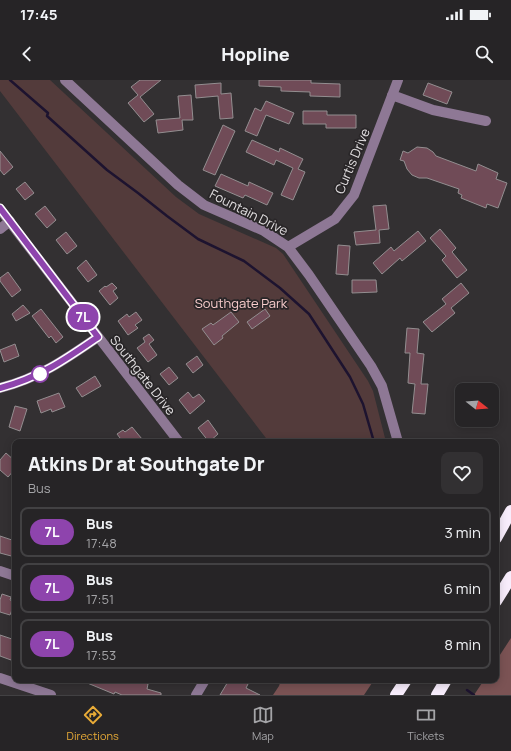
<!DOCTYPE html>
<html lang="en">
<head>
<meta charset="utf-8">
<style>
	:root { --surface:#262426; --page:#323032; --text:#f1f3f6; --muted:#a4a4a7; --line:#424143; --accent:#e8ab37 }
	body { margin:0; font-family:Manrope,sans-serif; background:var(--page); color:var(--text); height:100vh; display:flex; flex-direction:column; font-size:15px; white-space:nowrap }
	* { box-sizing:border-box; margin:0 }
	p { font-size:13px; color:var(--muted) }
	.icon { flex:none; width:22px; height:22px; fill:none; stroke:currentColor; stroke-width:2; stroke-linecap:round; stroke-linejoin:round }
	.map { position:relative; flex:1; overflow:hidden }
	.drawer { position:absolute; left:12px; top:359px; width:487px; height:244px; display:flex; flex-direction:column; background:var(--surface); border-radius:8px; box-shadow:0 2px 10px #0003,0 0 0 1px var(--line) }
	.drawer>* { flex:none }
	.badge { padding:0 8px; border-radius:13px; font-size:14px; line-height:26px }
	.needle { width:26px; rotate:107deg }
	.tools { position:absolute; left:455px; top:303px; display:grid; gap:8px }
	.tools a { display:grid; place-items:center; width:44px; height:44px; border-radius:8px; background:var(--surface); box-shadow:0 2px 10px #0003,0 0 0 1px var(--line); font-size:20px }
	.map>.badge { position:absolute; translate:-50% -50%; box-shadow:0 0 0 2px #fff }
	.round { display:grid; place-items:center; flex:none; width:42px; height:42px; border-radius:8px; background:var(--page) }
	.headline { display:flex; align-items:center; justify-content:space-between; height:68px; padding:0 16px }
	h1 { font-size:19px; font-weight:800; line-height:30px }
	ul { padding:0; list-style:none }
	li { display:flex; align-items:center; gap:12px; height:50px; margin:0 8px 6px; padding:0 8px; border:2px solid var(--line); border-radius:8px }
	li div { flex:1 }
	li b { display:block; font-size:15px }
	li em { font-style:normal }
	li .badge { min-width:44px; font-weight:700; text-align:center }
	.status { display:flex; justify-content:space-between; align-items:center; height:28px; padding:0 20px; background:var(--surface); direction:ltr }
	.status svg { height:11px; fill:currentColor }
	header { display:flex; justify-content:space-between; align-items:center; height:52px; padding:0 16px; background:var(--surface); font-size:18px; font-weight:800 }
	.tab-bar { display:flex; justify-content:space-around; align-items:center; height:56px; border-top:1px solid var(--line); background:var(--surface); font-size:11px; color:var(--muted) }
	.tab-bar a { display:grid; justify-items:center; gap:2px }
	.tab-bar .current { color:var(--accent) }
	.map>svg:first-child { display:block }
	.green { fill:#533b3b }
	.forest { fill:#7b5354 }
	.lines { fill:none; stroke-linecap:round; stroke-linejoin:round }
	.stream { stroke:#1d132f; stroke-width:2.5 }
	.building { fill:#704b57; stroke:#938e90 }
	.minor { stroke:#8e7895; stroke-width:10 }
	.highway { stroke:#f8edfc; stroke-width:12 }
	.line-casing { stroke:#fff; stroke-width:9 }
	.line { stroke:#8e44ad; stroke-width:6 }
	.stop-dot { fill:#fff; stroke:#8e44ad; stroke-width:2 }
	.labels { text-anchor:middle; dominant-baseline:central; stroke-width:3.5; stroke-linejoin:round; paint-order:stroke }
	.street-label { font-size:13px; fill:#e3e0e2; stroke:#292628 }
	.park-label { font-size:13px; fill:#f9cdcd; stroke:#292628 }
</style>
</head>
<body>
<div class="status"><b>17:45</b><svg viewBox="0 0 49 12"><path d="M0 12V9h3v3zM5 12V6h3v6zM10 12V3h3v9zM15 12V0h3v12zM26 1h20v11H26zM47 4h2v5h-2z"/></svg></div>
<header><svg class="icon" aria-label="back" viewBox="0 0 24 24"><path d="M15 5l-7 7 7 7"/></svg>Hopline<svg class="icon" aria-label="search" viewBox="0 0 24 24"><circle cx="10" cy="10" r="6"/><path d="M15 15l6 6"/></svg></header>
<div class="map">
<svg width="511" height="615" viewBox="0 0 511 615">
	<rect width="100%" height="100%" fill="#333032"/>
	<path class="green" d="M0,0H50L176,117L199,134L276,168L283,174L368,301L373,311L386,362H269L0,11Z"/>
	<path class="forest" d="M511,558V615H474L484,600H496V581Z
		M281,600H374L364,615H273L279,606Z"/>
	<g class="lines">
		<path class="stream" d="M10,0L48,33L47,36L107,90L138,113L167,136L198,159L244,181L280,208L309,234L350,297L363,324L374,362
			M467,610L474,615"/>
	</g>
	<path class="building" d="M140,0H161L140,17L154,34L144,42L128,23L138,15L131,7Z
		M259,0H311V3L340,4V17L310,16V12L281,11V7L259,6Z
		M221,3V14L231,13L233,38L220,39L218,16L196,18L195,5Z
		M428,3L452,12L447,24L423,15Z
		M191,15L193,40H182L183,50L158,53L156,40L180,38L178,16Z
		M266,21L294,33L289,44L266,35L257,56L245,51L255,28L261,31Z
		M303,31H327V35H356V48H326V44H303Z
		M223,45L235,51L215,95L203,90Z
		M252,60L279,72L280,68L303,79L298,89L305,92L293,120L281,115L293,88L276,80L274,85L246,72Z
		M417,67L427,68L433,72L436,76L476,91L478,84L498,93L496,99L507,103L498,128L487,124L486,128L461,118L462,115L458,113L459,109L427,98H419L412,95L407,89L404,81L400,80L403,71L408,73Z
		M0,71L13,87L4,95L0,90Z
		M221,94L248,106L249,102L273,113L267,125L245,115L243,118L215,106Z
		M25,102L34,113L25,120L16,109Z
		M386,125L389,149L379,150L380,163L356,165L354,152L376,150L373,126Z
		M45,126L56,140L47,148L35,134Z
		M440,149L456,168L452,172L467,190L457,198L442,180L446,176L430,158Z
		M418,151L426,161L402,181L400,178L382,194L373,183L391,167L394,171Z
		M66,152L77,166L67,174L56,160Z
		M338,165L350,166L348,195L336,194Z
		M86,180L97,195L88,202L77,188Z
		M8,192L21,210L12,217L0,201V198Z
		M352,200H376L377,212L352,213Z
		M112,203L117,208L113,211L118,218L110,225L99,211L105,206L106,207Z
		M461,203L469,213L451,228L455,233L432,252L423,242L446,224L442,219Z
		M23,225L30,233L16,241L12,234Z
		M41,229L63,257L56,263L51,256L49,258L32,236Z
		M265,229L270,236L252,249L247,242Z
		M136,232L142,240L135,245L138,248L128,255L118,241L127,234L129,237Z
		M231,232L239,242L222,256L223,258L214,265L202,249L211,243L213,245Z
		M407,248L419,249L417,273L424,274L421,304H428L425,334L412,333L415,304L408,303L410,273H405Z
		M149,254L154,260L149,264L157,275L148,282L137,268L145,262L143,258Z
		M15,264L19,276L4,282L0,270Z
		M197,276L203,285L193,293L186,284Z
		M169,287L178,298L169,305L160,294Z
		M95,296L101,306L82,317L76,308Z
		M188,312L193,318L199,314L205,321L190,334L179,320Z
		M59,313L65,327L52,332L51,329L41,333L37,321Z
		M15,326L27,329L20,351L9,347Z
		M208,340L218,354L209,362L198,348Z
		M132,347L142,359L137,362H123L117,354L123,350L125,352Z
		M6,373L15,381V389L8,397L0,390V380Z
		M0,456L15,461V477L0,473Z
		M2,514L11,517L10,520L15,522L10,535L0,532V520Z
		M0,555L15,560V578L12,577L11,580L0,576Z
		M80,600H144L143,602L148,604L147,609L161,613V615H122L115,612L114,614Z
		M229,600H250L246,608L260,615H220Z"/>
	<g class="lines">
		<path class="minor" d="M65,0L178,105L204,125L264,151L288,167L309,195L371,286L382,306L398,362
			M392,15L433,30L486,41
			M0,129L179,362
			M0,149L10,141
			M288,167L335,139L354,115L398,0
			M0,308C39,298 66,279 98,257
			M0,491L15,496
			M0,598L51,615
			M196,615L205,600"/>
		<path class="highway" d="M496,458L511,431
			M496,521L511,497
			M396,615L406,600
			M437,615L446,600"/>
	</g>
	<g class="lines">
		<g class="line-casing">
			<path id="line" d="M0,128L98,257C66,279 39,298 0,308"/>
		</g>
		<use href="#line" class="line"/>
	</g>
	<circle class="stop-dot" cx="40" cy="294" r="8"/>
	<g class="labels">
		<g class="street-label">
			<text transform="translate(352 81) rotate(-67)">Curtis Drive</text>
			<text transform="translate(249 132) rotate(27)">Fountain Drive</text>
			<text transform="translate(143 295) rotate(52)">Southgate Drive</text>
		</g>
		<g class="park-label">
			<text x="241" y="223">Southgate Park</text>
		</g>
	</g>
</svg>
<div class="tools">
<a><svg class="needle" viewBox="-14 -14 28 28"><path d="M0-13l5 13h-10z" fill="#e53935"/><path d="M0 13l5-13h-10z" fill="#a4a4a7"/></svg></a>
</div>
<b class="badge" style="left:83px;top:237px;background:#8e44ad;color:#fff">7L</b>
<section class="drawer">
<div class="headline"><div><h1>Atkins Dr at Southgate Dr</h1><p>Bus</p></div><a class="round"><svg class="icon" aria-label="heart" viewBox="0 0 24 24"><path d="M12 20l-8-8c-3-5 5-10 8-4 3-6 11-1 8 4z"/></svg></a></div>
<ul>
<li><span class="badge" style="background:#8e44ad;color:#fff">7L</span><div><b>Bus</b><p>17:48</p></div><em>3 min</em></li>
<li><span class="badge" style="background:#8e44ad;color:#fff">7L</span><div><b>Bus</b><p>17:51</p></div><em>6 min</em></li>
<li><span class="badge" style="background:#8e44ad;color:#fff">7L</span><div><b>Bus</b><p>17:53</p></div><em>8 min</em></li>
</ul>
</section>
</div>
<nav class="tab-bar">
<a class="current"><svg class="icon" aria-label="directions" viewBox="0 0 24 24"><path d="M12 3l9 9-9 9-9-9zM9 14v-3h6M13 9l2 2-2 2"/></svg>Directions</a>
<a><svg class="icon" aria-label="map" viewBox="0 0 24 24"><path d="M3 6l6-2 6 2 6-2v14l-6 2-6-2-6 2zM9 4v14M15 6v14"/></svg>Map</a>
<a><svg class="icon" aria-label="tickets" viewBox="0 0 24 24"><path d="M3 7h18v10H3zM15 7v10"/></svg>Tickets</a>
</nav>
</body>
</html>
